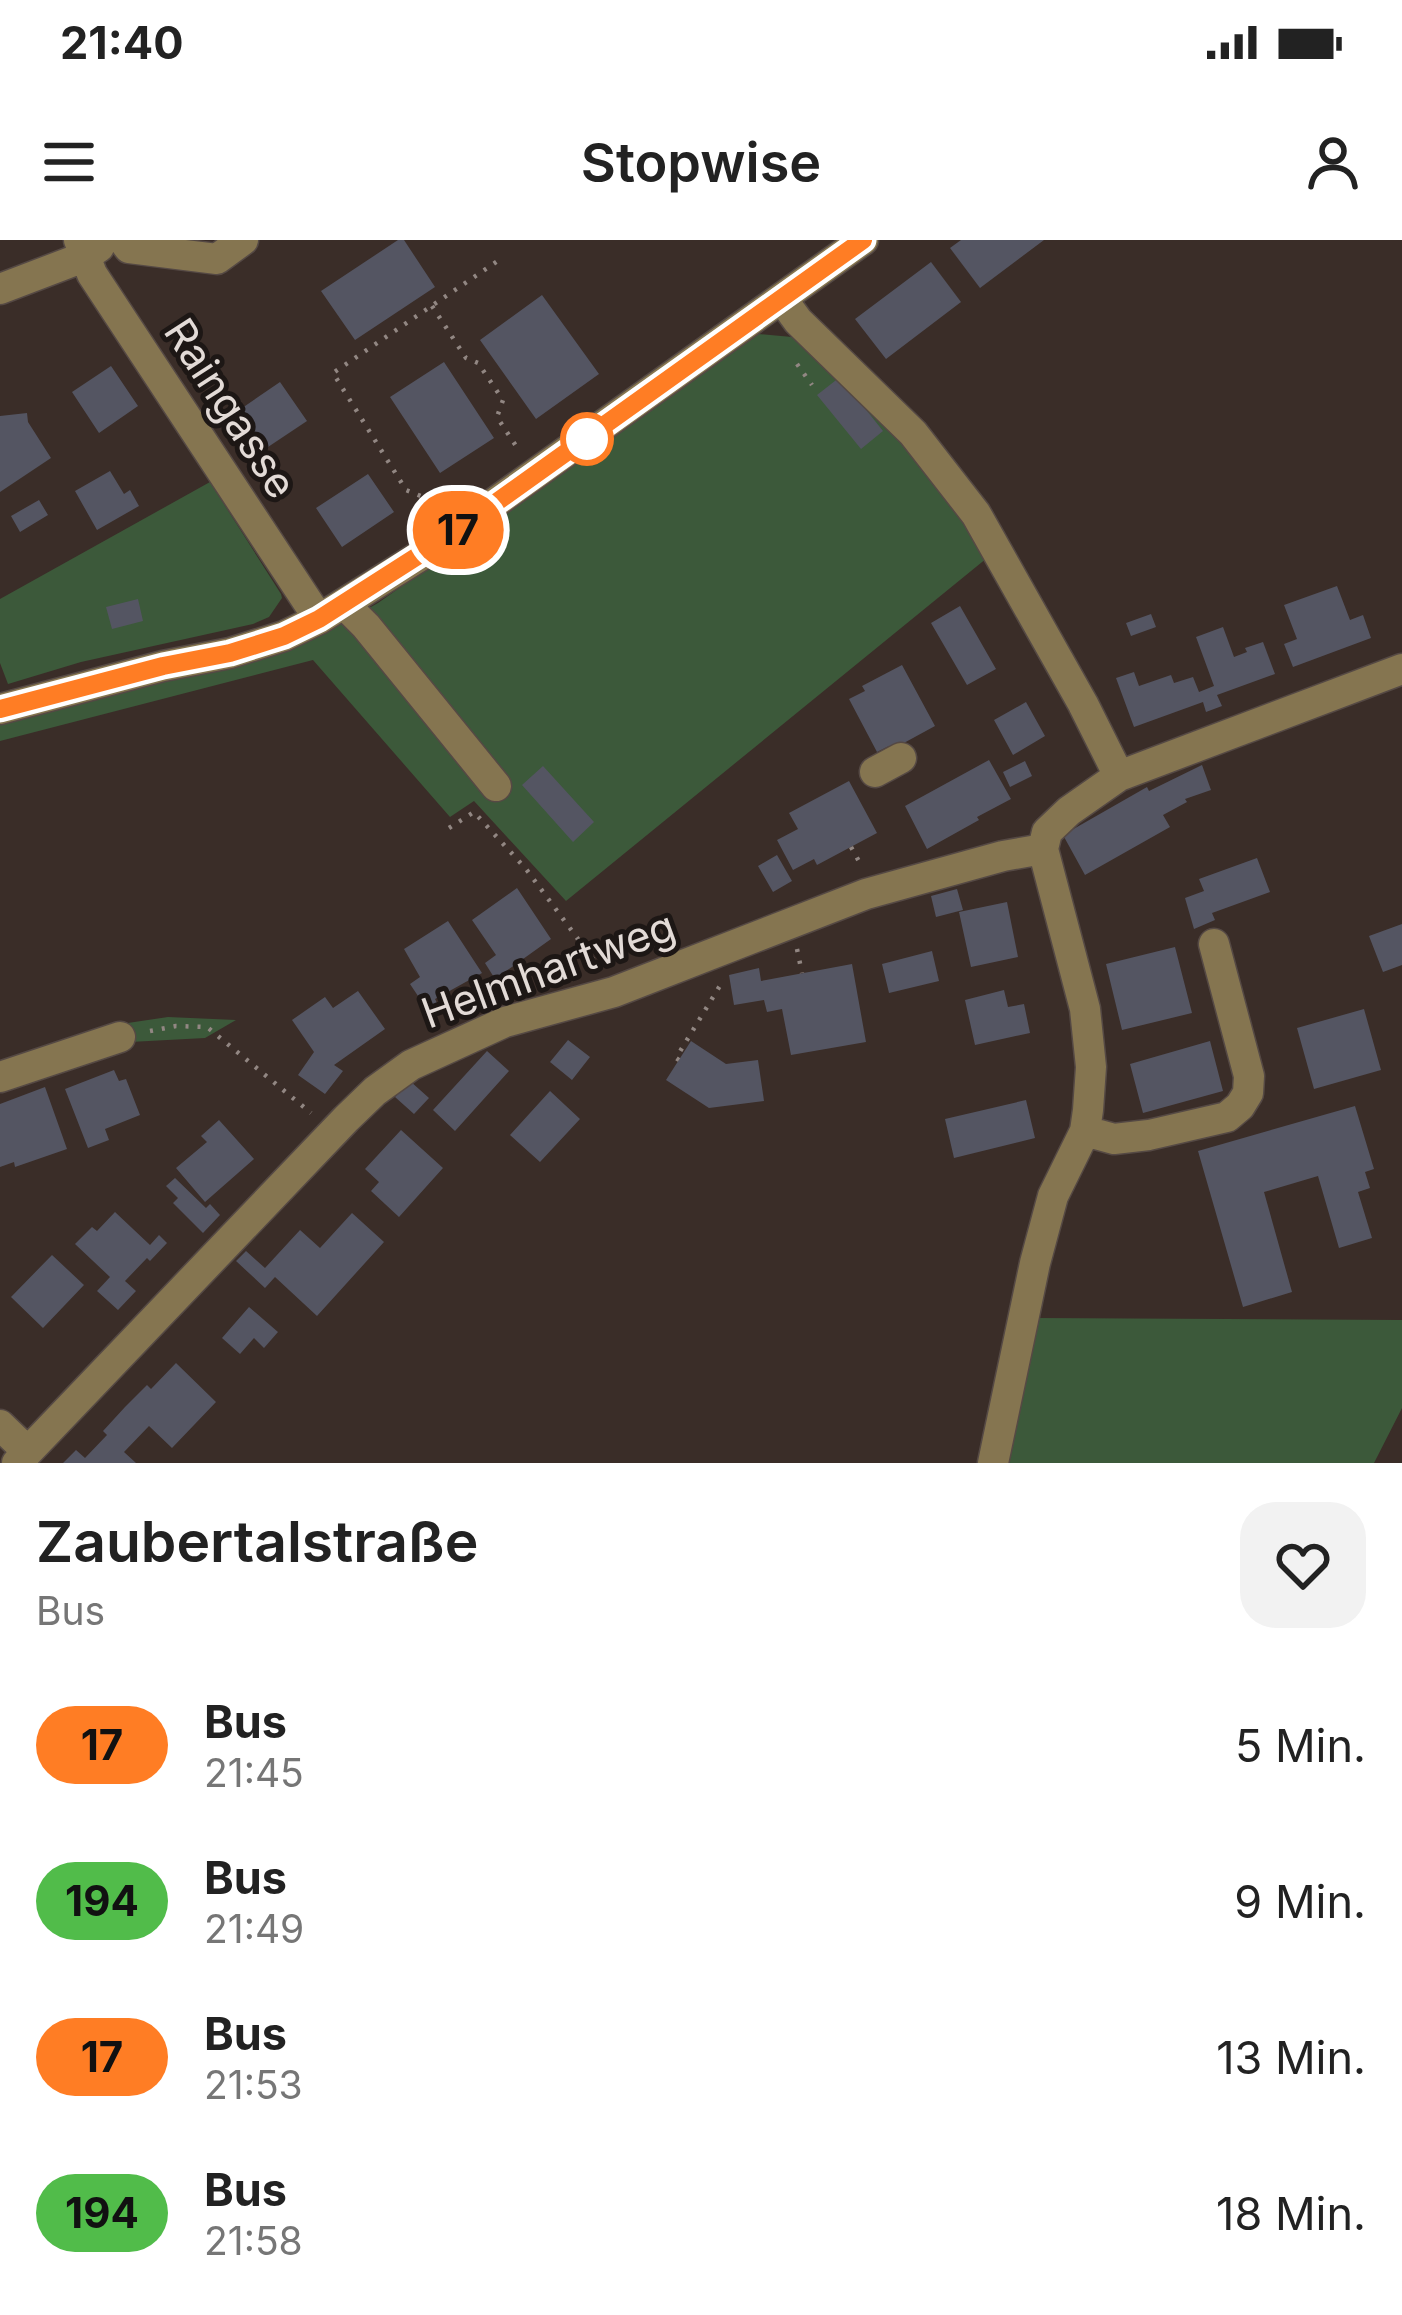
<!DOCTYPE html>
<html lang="de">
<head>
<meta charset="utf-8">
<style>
	:root { --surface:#fff; --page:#f2f2f2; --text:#222; --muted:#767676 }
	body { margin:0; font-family:Inter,sans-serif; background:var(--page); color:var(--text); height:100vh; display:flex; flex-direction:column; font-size:45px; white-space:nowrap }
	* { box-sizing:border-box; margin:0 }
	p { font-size:39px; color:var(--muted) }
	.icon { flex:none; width:66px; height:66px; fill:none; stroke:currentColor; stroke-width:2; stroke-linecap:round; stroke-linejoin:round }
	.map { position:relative; height:1223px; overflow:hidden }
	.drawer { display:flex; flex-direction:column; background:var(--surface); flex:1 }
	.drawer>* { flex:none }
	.badge { padding:0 24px; border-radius:39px; font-size:42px; line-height:78px }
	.map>.badge { position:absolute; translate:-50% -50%; box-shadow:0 0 0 6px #fff }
	.round { display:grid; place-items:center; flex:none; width:126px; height:126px; border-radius:36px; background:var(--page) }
	.headline { display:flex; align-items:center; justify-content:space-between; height:204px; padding:0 36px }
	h1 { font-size:57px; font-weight:600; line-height:90px }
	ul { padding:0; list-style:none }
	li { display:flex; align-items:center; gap:36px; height:156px; padding:0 36px }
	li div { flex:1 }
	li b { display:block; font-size:45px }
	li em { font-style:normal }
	li .badge { min-width:132px; font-weight:700; text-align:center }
	.status { display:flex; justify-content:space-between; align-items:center; height:84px; padding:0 60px; background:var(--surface); direction:ltr }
	.status svg { height:33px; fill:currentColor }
	header { display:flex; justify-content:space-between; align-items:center; height:156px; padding:0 36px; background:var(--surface); font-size:54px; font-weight:600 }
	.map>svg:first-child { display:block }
	.green { fill:#3c593a }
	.building { fill:#545562 }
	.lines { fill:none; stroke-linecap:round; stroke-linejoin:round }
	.minor-casing { stroke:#554944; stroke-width:33 }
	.path { stroke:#928783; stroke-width:4.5; stroke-dasharray:3 9; stroke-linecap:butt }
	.minor { stroke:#857550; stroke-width:30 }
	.line-casing { stroke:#fff; stroke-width:27 }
	.line { stroke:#ff7d24; stroke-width:18 }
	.stop-dot { fill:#fff; stroke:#ff7d24; stroke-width:6 }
	.labels { text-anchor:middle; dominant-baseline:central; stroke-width:10; stroke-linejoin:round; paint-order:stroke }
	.street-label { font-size:42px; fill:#e3dbd7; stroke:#1d1715 }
</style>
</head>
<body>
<div class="status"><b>21:40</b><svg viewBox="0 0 49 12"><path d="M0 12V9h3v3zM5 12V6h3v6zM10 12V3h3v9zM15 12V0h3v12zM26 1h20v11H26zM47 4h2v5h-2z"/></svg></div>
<header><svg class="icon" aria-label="menu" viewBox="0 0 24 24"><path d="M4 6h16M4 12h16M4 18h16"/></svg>Stopwise<svg class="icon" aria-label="person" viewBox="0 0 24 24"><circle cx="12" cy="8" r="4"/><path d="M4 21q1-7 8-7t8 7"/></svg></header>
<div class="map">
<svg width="1402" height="1223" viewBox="0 0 1402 1223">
	<rect width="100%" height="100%" fill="#3a2d28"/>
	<path class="green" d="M758,94L792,97L872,164L949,256L987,318L566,661L474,561L450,577L313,420L0,501V483L159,442L256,421L321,395L378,363Z
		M210,242L281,354L282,358L269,377L253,384L81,422L8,444L0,423V359Z
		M168,777L236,780L205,798L130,802L121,784Z
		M1036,1078L1402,1080V1168L1374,1223H1007Z"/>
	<path class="building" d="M398,0H404L435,47L355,100L321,51Z
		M961,0H1044L980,48L950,8Z
		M931,22L961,62L886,119L855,79Z
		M542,55L599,134L536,179L480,100Z
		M444,122L494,198L440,233L390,157Z
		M111,126L138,166L99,193L72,152Z
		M840,137L883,191L861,209L817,155Z
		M280,142L307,181L256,215L229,177Z
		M27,173L28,182L51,218L0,252V176Z
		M110,231L124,254L130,250L139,266L97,290L75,251Z
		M368,234L394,272L342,307L316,268Z
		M39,260L48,275L20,292L11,276Z
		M1337,346L1350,380L1363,375L1371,398L1293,427L1284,404L1297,399L1284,365Z
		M138,359L143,381L112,389L106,367Z
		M960,366L996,429L967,445L931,383Z
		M1151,374L1156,387L1131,396L1126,383Z
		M1223,387L1234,417L1247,412L1245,408L1263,402L1275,434L1217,455L1222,466L1206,472L1203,462L1134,487L1116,438L1134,432L1139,446L1171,435L1174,443L1193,437L1199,452L1214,446L1196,397Z
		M902,425L935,486L891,510L889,506L877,512L849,459L865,451L862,446Z
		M1026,462L1045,496L1013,515L994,480Z
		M989,520L1011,559L977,577L979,580L927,609L905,566Z
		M1025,521L1032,536L1010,547L1003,532Z
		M1202,525L1211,550L1185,559L1187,562L1163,575L1170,587L1085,635L1063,595L1147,547L1149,551Z
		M543,526L594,582L573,602L522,545Z
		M849,541L877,593L817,625L814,619L793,630L777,600L798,589L789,573Z
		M777,615L792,641L773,652L758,626Z
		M1257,618L1270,652L1212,673L1215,680L1194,689L1185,658L1204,651L1199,639Z
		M517,648L551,699L495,739L485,723L496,715L472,680Z
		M957,649L963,670L936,677L931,656Z
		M1007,662L1018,717L971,727L959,672Z
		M448,681L482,733L435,759L438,765L428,771L410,744L420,737L404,709Z
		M1402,684V725L1383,732L1369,696Z
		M1175,707L1192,773L1122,790L1106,724Z
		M932,711L939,741L889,753L882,724Z
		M852,724L866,802L791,815L782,769L767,772L764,760L734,765L729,735L759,728L761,741Z
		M1004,750L1008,767L1024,764L1030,793L975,805L965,760Z
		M358,751L385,789L334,825L343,831L325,854L298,835L314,812L292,780L325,757L333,768Z
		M1364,769L1381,830L1314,849L1297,788Z
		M568,800L590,817L572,840L550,822Z
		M691,801L726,824L758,820L764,861L709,868L666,840Z
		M1210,801L1223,851L1143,873L1130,824Z
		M487,811L509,831L455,891L433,870Z
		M114,830L119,841L126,839L140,875L105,889L109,900L88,908L65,849Z
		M410,841L429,858L414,874L395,857Z
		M45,847L67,909L15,927L14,922L0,927V864Z
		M550,851L580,879L540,922L510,895Z
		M1026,860L1035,898L954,918L945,879Z
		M1355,866L1374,929L1365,932L1370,948L1358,952L1372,998L1339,1008L1318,936L1264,952L1292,1052L1243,1067L1198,911Z
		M219,880L254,919L205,962L176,928L207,902L201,896Z
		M401,890L443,928L399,977L371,951L379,942L365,929Z
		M175,938L206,968L210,964L220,975L203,993L173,963L178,958L166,946Z
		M115,972L150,1005L159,995L167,1003L150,1021L147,1018L125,1041L136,1051L118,1070L97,1051L110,1037L75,1004L92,987L97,991Z
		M352,973L384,1002L317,1076L275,1037L265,1048L236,1021L246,1011L265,1028L300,990L320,1008Z
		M52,1015L84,1045L43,1088L11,1057Z
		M249,1067L278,1092L264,1108L254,1098L240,1114L222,1098Z
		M176,1123L216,1162L172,1208L149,1186L124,1212L136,1223H63L76,1210L85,1218L107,1195L103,1191L125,1167L147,1145L151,1149Z"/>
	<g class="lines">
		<g class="minor-casing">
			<path id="minor" d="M79,0L92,34L319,379
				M123,0L129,8L217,19L243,0
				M0,49L84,17L99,7
				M782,59L798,81L913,193L976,274L1083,464L1119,536
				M344,364L366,386L496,546
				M0,469L163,426L230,413L284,396L319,379L420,316L863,0
				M875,532L901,518
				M0,837L120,797
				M1085,891L1114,899L1149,895L1227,877L1240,866L1248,853L1249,836L1214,704
				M0,1185L27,1211
				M17,1223L346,879L375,851L411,825L505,782L614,752L866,654L1003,616L1043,609
				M993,1223L1035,1023L1053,956L1085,891L1088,870L1091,827L1085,769L1043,609L1047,592L1069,571L1119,536L1402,429"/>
		</g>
		<path class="path" d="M432,66L466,118L478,123L503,160L497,177L520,212
			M797,124L812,145
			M437,272L428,259L406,250L333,133L499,20
			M449,588L474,572L526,629L598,726
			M851,607L861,625
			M797,709L802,733
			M150,791L176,786L207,787L311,873
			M679,820L676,818L724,739"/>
		<use href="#minor" class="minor"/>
	</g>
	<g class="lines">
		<g class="line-casing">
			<path id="line" d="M0,469L163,426L230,413L284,396L319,379L452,294L863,0"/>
		</g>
		<use href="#line" class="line"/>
	</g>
	<circle class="stop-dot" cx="587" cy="199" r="24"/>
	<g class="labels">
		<g class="street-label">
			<text transform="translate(231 168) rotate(57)">Raingasse</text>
			<text transform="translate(548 729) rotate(-20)">Helmhartweg</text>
		</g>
	</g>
</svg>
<b class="badge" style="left:458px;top:290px;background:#ff7d24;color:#111">17</b>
</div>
<section class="drawer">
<div class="headline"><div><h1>Zaubertalstraße</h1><p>Bus</p></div><a class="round"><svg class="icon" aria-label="heart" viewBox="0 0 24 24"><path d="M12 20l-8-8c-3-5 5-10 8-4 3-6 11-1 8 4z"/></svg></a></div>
<ul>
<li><span class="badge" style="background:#ff7d24;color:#111">17</span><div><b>Bus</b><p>21:45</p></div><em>5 Min.</em></li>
<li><span class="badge" style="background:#51bc4a;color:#111">194</span><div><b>Bus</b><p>21:49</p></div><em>9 Min.</em></li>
<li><span class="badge" style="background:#ff7d24;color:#111">17</span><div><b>Bus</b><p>21:53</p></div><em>13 Min.</em></li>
<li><span class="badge" style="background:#51bc4a;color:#111">194</span><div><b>Bus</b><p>21:58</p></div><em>18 Min.</em></li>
</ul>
</section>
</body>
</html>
